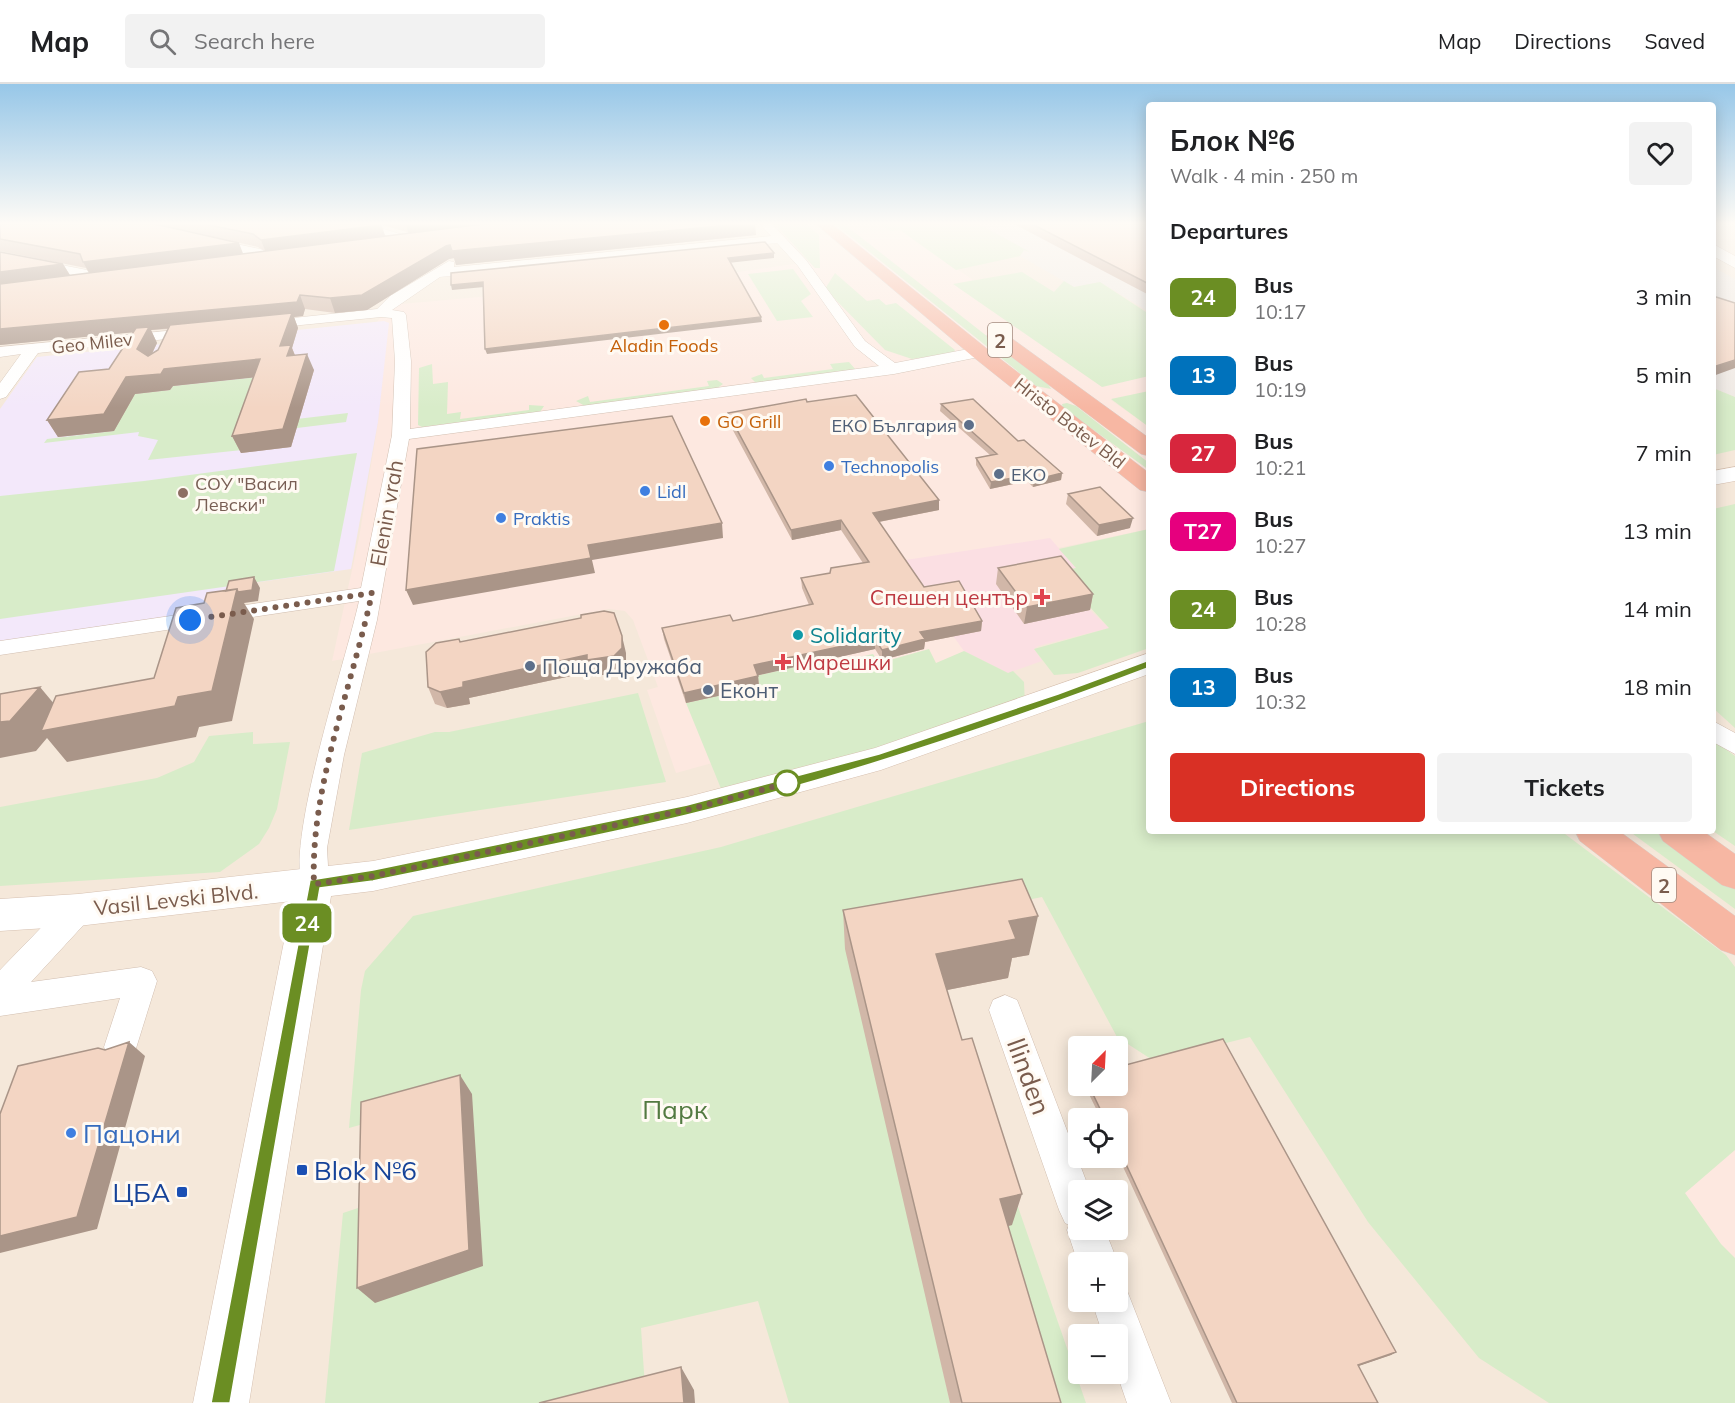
<!DOCTYPE html>
<html lang="en">
<head>
<meta charset="utf-8">
<style>
	:root { --surface:#fff; --page:#f2f2f2; --text:#202124; --muted:#757577; --line:#e0e0e0; --accent:#d93025 }
	body { margin:0; font-family:Mulish,sans-serif; background:var(--page); color:var(--text); height:100vh; display:flex; flex-direction:column; font-size:22px; white-space:nowrap }
	* { box-sizing:border-box; margin:0 }
	p { font-size:20px; color:var(--muted) }
	.icon { flex:none; width:33px; height:33px; fill:none; stroke:currentColor; stroke-width:2; stroke-linecap:round; stroke-linejoin:round }
	.map { position:relative; flex:1; overflow:hidden }
	.drawer { position:absolute; left:1146px; top:18px; width:570px; height:732px; display:flex; flex-direction:column; background:var(--surface); border-radius:6px; box-shadow:0 3px 15px #0003 }
	.drawer>* { flex:none }
	.badge { padding:0 12px; border-radius:9px; font-size:21px; line-height:39px }
	.needle { width:39px; rotate:24deg }
	.tools { position:absolute; left:1068px; top:952px; display:grid; gap:12px }
	.tools a { display:grid; place-items:center; width:60px; height:60px; border-radius:6px; background:var(--surface); box-shadow:0 3px 15px #0003; font-size:30px }
	.you { position:absolute; width:30px; height:30px; margin:-15px; border:4px solid #fff; border-radius:50%; background:#1a73e8; box-shadow:0 0 0 9px #1a73e833 }
	.map>.badge { position:absolute; translate:-50% -50%; box-shadow:0 0 0 3px #fff }
	h2 { padding:0 24px; font-size:22px; line-height:54px }
	.round { display:grid; place-items:center; flex:none; width:63px; height:63px; border-radius:6px; background:var(--page) }
	.summary { display:flex; align-items:center; justify-content:space-between; height:102px; padding:0 24px }
	h1 { font-size:28px; font-weight:700; line-height:45px }
	.cta { display:flex; gap:12px; margin-top:auto; padding:12px 24px }
	.cta a { flex:1; height:69px; border-radius:6px; background:var(--accent); color:#fff; font-size:24px; font-weight:700; line-height:69px; text-align:center }
	.cta a+a { background:var(--page); color:var(--text) }
	ul { padding:0; list-style:none }
	li { display:flex; align-items:center; gap:18px; height:78px; padding:0 24px }
	li div { flex:1 }
	li b { display:block; font-size:22px }
	li em { font-style:normal }
	li .badge { min-width:66px; font-weight:700; text-align:center }
	header { display:flex; align-items:center; gap:36px; box-sizing:border-box; height:84px; padding:0 30px; background:var(--surface); border-bottom:2px solid var(--line) }
	header strong { font-size:28px }
	nav { display:flex; gap:33px; margin-inline-start:auto; font-size:21px }
	.search { width:420px; height:54px; background:var(--page); display:flex; align-items:center; gap:15px; box-sizing:border-box; padding:0 21px; border-radius:6px; color:var(--muted); font-size:22px }
	.map>svg:first-child { display:block }
	.residential { fill:#f5e8da; fill-rule:evenodd }
	.commercial { fill:#fde8e0 }
	.industrial { fill:#efe9e4 }
	.education { fill:#f3e8fa }
	.medical { fill:#fbdfe3 }
	.green { fill:#d8ecc9 }
	.lines { fill:none; stroke-linecap:round; stroke-linejoin:round }
	.street-casing { stroke:#d1beb0; stroke-width:1 }
	.secondary-casing { stroke:#d6c0b0; stroke-width:1 }
	.highway-casing { stroke:#dad1cd; stroke-width:1 }
	.street { fill:#fff; fill-rule:evenodd }
	.secondary { fill:#fff; fill-rule:evenodd }
	.highway { fill:#f7b7a3; fill-rule:evenodd }
	.wall { fill:#d1b7a8; fill-rule:evenodd }
	.shaded-wall { fill:#aa9588 }
	.building { fill:#f3d5c3; stroke:#aa9588; stroke-width:1.5 }
	.line { fill:#6b8e23; stroke:#fff; stroke-width:1.5 }
	.walk { stroke:#7a5c4d; stroke-width:6; stroke-dasharray:0 10.8 }
	.food-dot { fill:#e8710a; stroke:#fffaf3; stroke-width:2 }
	.service-dot { fill:#5c6f8a; stroke:#fffaf3; stroke-width:2 }
	.shop-dot { fill:#3f7fe0; stroke:#fffaf3; stroke-width:2 }
	.education-dot { fill:#8d6e63; stroke:#fffaf3; stroke-width:2 }
	.health-dot { fill:#e0444e; stroke:#fffaf3; stroke-width:2 }
	.culture-dot { fill:#0f9aa8; stroke:#fffaf3; stroke-width:2 }
	.stop-dot { fill:#fff; stroke:#6b8e23; stroke-width:3 }
	.transit-dot { fill:#1a4fb4; stroke:#fffaf3; stroke-width:2 }
	.labels { text-anchor:middle; dominant-baseline:central; stroke-width:6; stroke-linejoin:round; paint-order:stroke }
	.far-street-label { font-size:18px; fill:#7a5c4d; stroke:#fffaf3 }
	.far-food-label { font-size:18px; fill:#c56008; stroke:#fffaf3 }
	.far-service-label { font-size:18px; fill:#4e5e75; stroke:#fffaf3; text-anchor:end }
	.far-shop-label { font-size:18px; fill:#366cbe; stroke:#fffaf3; text-anchor:start }
	.far-education-label { font-size:18px; fill:#785e54; stroke:#fffaf3; text-anchor:start }
	.shield { fill:#fffaf3; stroke:#a28b7f; stroke-width:1.5 }
	.shield-label { font-size:20px; font-weight:bold; fill:#7a5c4d }
	.street-label { font-size:21px; fill:#7a5c4d; stroke:#fffaf3 }
	.health-label { font-size:21px; fill:#be3a42; stroke:#fffaf3; text-anchor:end }
	.culture-label { font-size:21px; fill:#0d838f; stroke:#fffaf3; text-anchor:start }
	.service-label { font-size:21px; fill:#4e5e75; stroke:#fffaf3; text-anchor:start }
	.near-street-label { font-size:26px; fill:#7a5c4d; stroke:#fffaf3 }
	.near-park-label { font-size:26px; fill:#537a41; stroke:#fffaf3 }
	.near-shop-label { font-size:26px; fill:#366cbe; stroke:#fffaf3; text-anchor:start }
	.near-transit-label { font-size:26px; fill:#164399; stroke:#fffaf3; text-anchor:start }
</style>
</head>
<body>
<header>
<strong>Map</strong>
<div class="search"><svg class="icon" aria-label="search" viewBox="0 0 24 24"><circle cx="10" cy="10" r="6"/><path d="M15 15l6 6"/></svg>Search here</div>
<nav><a>Map</a><a>Directions</a><a>Saved</a></nav>
</header>
<div class="map">
<svg width="1735" height="1319" viewBox="0 0 1735 1319">
	<rect width="100%" height="100%" fill="#fdf6ec"/>
	<path class="residential" d="M0,140H1149V747H1713V140H1735V1319H0ZM1078,963H1118V1002H1078ZM1078,1035H1118V1074H1078ZM1078,1107H1118V1146H1078ZM1078,1179H1118V1218H1078ZM1078,1251H1118V1290H1078Z"/>
	<path class="commercial" d="M900,146L973,196L954,200L1146,293L1149,292V307L1111,316L1149,343V445L1044,467L929,513L954,552L991,602L676,689L647,606L658,603L633,536L625,527L609,525L332,577L359,454L378,338L387,252L384,237L377,238L390,221L702,193L809,178L815,184L820,183L819,151Z
		M1735,1016V1319L1662,1073Z"/>
	<path class="industrial" d="M979,140H1149V228L1100,198L1074,203L1020,172L1024,165Z
		M1713,183L1735,195V313L1713,304Z"/>
	<path class="education" d="M384,237L389,239L378,338L351,485L230,502L222,526L0,558V325L37,273Z"/>
	<path class="medical" d="M1050,454L1076,484L1059,487L1090,526L1109,544L1038,562L1034,565L1042,577L1008,589L964,567L899,477Z"/>
	<path class="green" d="M775,140H806L819,151L820,184H815Z
		M835,140H844L1048,300L1051,305L1036,302Z
		M878,140H979L1030,168L1024,166L1020,172L956,186L900,146L891,147Z
		M793,185L811,210L801,217L813,233L777,237L748,190Z
		M1022,188L1054,208L1064,197L1074,203L1100,198L1149,230V292L1102,303L953,200Z
		M835,189L867,217L879,215L886,221L896,219L955,266L953,269L912,275L885,266L825,205Z
		M849,278L856,286L764,299H756L751,294L762,290L764,294L833,285L830,280Z
		M432,280L433,300L448,298L447,330L461,328L460,335L529,326V321L544,322L540,328L422,343L418,341L419,284Z
		M268,292L271,338L348,329L346,338L248,350L242,366L148,376L158,356L138,352L139,348L44,359L47,355L114,347L115,312L170,306L173,302Z
		M717,296L723,300L716,305L585,322L576,317L588,312L590,318L709,302L707,297Z
		M1713,304L1735,313V366L1713,371Z
		M1149,307V343L1111,315Z
		M1067,319L1076,322L1149,379V386L1063,324L1062,320Z
		M357,369L334,487L0,535V412L144,397Z
		M1735,420V644L1713,624V425Z
		M1149,445V564L1078,589L1054,591L1034,565L1109,544L1058,488L1076,484L1059,465Z
		M929,565L936,579L964,567L1008,589L1013,587L1024,598L1025,622L880,669L722,707L686,619L759,603L755,592L835,574L838,578L873,570L879,579Z
		M638,609L666,698L349,746L362,669L435,648H449Z
		M1149,637V747H1561L1726,871L1735,883V1066L1685,1109L1721,1160L1735,1174V1319H1549L1479,1274L1368,1138L1250,953L1154,977L1117,953L1042,813L849,852L950,1319H789L758,1217L641,1244L646,1318L641,1319H325L343,1129L376,1118L472,1010L349,1044L361,906L365,887L413,832L721,763Z
		M253,648V660L290,658L277,725L269,744L259,760L220,788L0,802V723L157,694L194,678L209,652Z
		M1713,656L1735,672V762L1713,747Z
		M1629,747H1655L1735,804V825Z
		M1017,1120L1086,1319H1042L992,1146Z"/>
	<g class="lines">
		<g class="street-casing">
			<path id="street" d="M350,140H368L419,156L413,160Z
				M764,140H772L806,176L865,257L895,279L979,263L987,268L979,273L894,290L409,355L377,536L344,671L327,764L329,800L324,808L314,812L304,808C282,765 347,574 359,517L0,571V557L361,504L392,351L395,277L392,234L381,233L261,245L254,241L256,238L377,225L390,212L449,177L454,178V183L771,152L762,142ZM777,159L798,182L855,263L879,282L410,345L411,277L406,231L404,228L392,226L440,193Z
				M208,154L279,169L285,173L279,177L204,161L202,158Z
				M0,169L87,186L91,192L78,202H68V196L76,192L0,177Z
				M198,244L205,248L203,251L38,269L6,313L0,315V299L21,270L0,273V263Z
				M1713,637L1735,649V670L1713,658Z
				M78,814L89,817L93,826L89,835L31,898L141,883L152,887L157,897L133,974L121,979L109,974L104,963L120,914L0,932V886L67,817Z
				M1005,911L1017,916L1021,926L1090,1107H1078V1146H1105L1118,1179H1078L1067,1146L1069,1141L1065,1139L1059,1126L989,926L993,916Z
				M1118,1200L1126,1204L1171,1319H1127L1117,1290L1118,1251H1103L1092,1218H1118Z"/>
		</g>
		<g class="secondary-casing">
			<path id="secondary" d="M1713,160L1735,172V184L1713,172Z
				M1735,383V397L1713,401V387Z
				M1149,569V590L881,686L687,739L373,807L331,812L249,1319H193L292,817L78,842L0,847V815L78,810L373,777L687,713L875,664Z"/>
		</g>
		<g class="highway-casing">
			<path id="highway" d="M816,140H832L986,264L1149,389V408L1140,406L972,272Z
				M996,246L1003,248L1149,354V372L1141,370L989,256L987,252Z
				M1575,747H1619L1735,832V871L1721,866L1580,757Z
				M1658,747H1703L1735,770V805L1722,801L1663,757Z"/>
		</g>
		<use href="#street" class="street"/>
		<use href="#secondary" class="secondary"/>
		<use href="#highway" class="highway"/>
	</g>
	<path class="wall" d="M0,140H755L756,151L456,181L454,174L449,175L367,226L335,229L305,225L303,232L294,233L298,244L292,264L295,271L314,286L291,363L241,369L232,352L254,293L173,302L170,306L135,310L114,347L58,353L47,336L109,285L133,248L0,261V168L63,180L70,191L89,189L86,184L0,167ZM382,141L407,148L408,149L385,152ZM213,153L258,163L264,167L243,170ZM169,245L158,266L152,270L157,259L151,246Z
		M1014,140H1149V211Z
		M807,318L939,416V426L879,438L924,503L982,537L981,547L925,558L924,565L882,576L875,565L758,591L759,603L686,619L664,555L662,544L733,537L809,521L802,504L801,494L830,489L863,479L841,446L792,456L729,339L728,329Z
		M941,320L1018,357L1062,389L1061,396L1033,403L1027,397L990,405L976,381V374L990,371L940,327Z
		M1068,410L1130,444L1097,452L1066,420Z
		M998,484L1093,510L1090,526L1024,540L996,500Z
		M460,558L626,569V580L618,588L592,593L590,588L469,614L470,620L447,624L435,620L428,603Z
		M843,826L1029,871L1012,874L1008,894L947,906L1012,1141L1008,1142L1061,1319H950L845,865Z
		M1085,1002H1118L1396,1268L1391,1271L1358,1282L1378,1319H1232L1118,1072V1035H1101Z"/>
	<path class="shaded-wall" d="M406,140H501L409,152Z
		M741,140H755L756,151L456,181L452,167Z
		M381,141L386,154L266,169L261,156Z
		M239,159L244,172L91,192L83,178Z
		M450,161L454,174L449,175L367,226L335,229L330,214L446,162Z
		M774,169V174L728,179V174Z
		M63,180L71,193L0,203V188Z
		M483,198L484,203L452,206L451,201Z
		M300,211L305,225L303,232L294,233L298,244L292,264L297,277L294,288L280,262L291,233L151,246L157,259L146,282L137,265L147,247L0,261V245Z
		M761,233L762,238L487,270L485,265Z
		M307,270L314,286L291,363L241,369L232,352Z
		M260,275L268,292L173,302L170,306L135,310L114,347L58,353L47,336L126,293L164,285Z
		M1735,276V284L1713,292V283Z
		M1062,389L1061,396L1033,403L1034,396Z
		M1028,391L1027,397L990,405L991,398Z
		M939,416V426L873,439V429Z
		M1133,434L1130,444L1097,452L1099,441Z
		M841,436V446L792,456L791,446Z
		M722,439L723,454L592,476L595,489L413,521L406,506L588,461Z
		M254,493L260,504L258,517L244,519L254,535L232,637L199,643L196,653L67,678L47,654L36,667L0,674V617L40,603L65,633L178,613L237,505Z
		M1093,510L1090,526L1024,540L1027,523Z
		M982,537L981,547L925,558L924,565L882,576V566L920,548Z
		M622,552L626,569V580L618,588L592,593L590,588L469,614L470,620L447,624L440,608L463,598Z
		M875,555V565L755,592L754,581Z
		M758,592L759,603L686,619L684,609Z
		M1038,832L1029,871L1012,874L1008,894L932,909L936,870L1009,837Z
		M129,958L145,972L97,1145L0,1169V1152Z
		M460,991L472,1010L483,1182L375,1219L357,1204Z
		M1022,1110L1012,1141L992,1146L1000,1115Z
		M1396,1268L1391,1271L1353,1284L1358,1281Z
		M681,1283L694,1306L695,1319H684Z"/>
	<path class="building" d="M2,140H155L239,159L83,178L80,170L0,155V141Z
		M204,140H377L381,141L261,156L253,150Z
		M483,140H741L452,167L450,161L446,162L362,211L330,214L300,211L297,218L0,245V200Z
		M1032,140H1149V200Z
		M765,158L774,169L728,174L761,233L485,265L483,198L451,201V189Z
		M0,168L63,180L0,188Z
		M1713,212L1735,219V276L1713,283Z
		M292,229L280,262L291,261L287,272L307,270L283,345L232,352L260,275L164,285L161,290L126,293L104,330L47,336L79,288L109,285L136,244L149,243L137,265L148,272L158,266L170,241Z
		M856,311L939,416L873,429L924,503L959,497L982,537L920,548L925,555L882,566L875,555L754,581L758,592L684,609L662,544L730,531L733,537L813,520L801,494L830,489L831,484L869,478L841,436L791,446L728,329L806,315L807,318Z
		M973,315L1018,357L1024,356L1062,389L1034,396L1028,391L991,398L976,374L997,370L941,320Z
		M672,332L722,439L588,461L591,474L406,506L417,365Z
		M1100,403L1133,434L1099,441L1068,410Z
		M1061,472L1093,510L1027,523L998,484Z
		M254,493L252,506L238,508L237,505L226,507L229,497Z
		M237,505L212,607L178,613L175,622L41,647L56,612L154,594L176,524L204,519L207,509Z
		M604,527L614,529L622,552V564L614,572L587,576V571L463,598V603L440,608L428,603L426,568L436,559L459,555L460,558L581,534V531Z
		M40,603L10,637L0,638V610Z
		M1022,795L1038,832L1009,837L1016,855L936,870L962,956L972,954L1022,1110L1000,1115L1061,1319H962L843,826Z
		M1223,955L1396,1268L1358,1281L1378,1319H1237L1118,1063V1035H1105L1089,1002H1118V983Z
		M129,958L77,1133L0,1152V1030L18,982L98,964L105,966Z
		M460,991L469,1166L357,1204L361,1018Z
		M681,1283L684,1319H539Z"/>
	<linearGradient id="sky" x2="0" y2="1"><stop stop-color="#97c7e8"/><stop offset="0.43" stop-color="#fefbf6"/><stop offset="1" stop-color="#fefbf6" stop-opacity="0"/></linearGradient>
	<rect width="1735" height="324" fill="url(#sky)"/>
	<path class="line" d="M1149,576L1153,577V582C1001,640 846,692 687,731C584,756 478,775 373,797L320,804L230,1319H211L310,796L373,786L687,721L879,670L1058,610Z"/>
	<g class="lines">
		<path class="walk" d="M190,536L372,509C352,603 310,704 314,800L373,792L687,726L795,697L787,699"/>
	</g>
	<g class="food-dot">
		<circle cx="664" cy="241" r="6"/>
		<circle cx="705" cy="337" r="6"/>
	</g>
	<g class="service-dot">
		<circle cx="969" cy="341" r="6"/>
		<circle cx="999" cy="390" r="6"/>
		<circle cx="530" cy="582" r="6"/>
		<circle cx="708" cy="606" r="6"/>
	</g>
	<g class="shop-dot">
		<circle cx="829" cy="382" r="6"/>
		<circle cx="645" cy="407" r="6"/>
		<circle cx="501" cy="434" r="6"/>
		<circle cx="71" cy="1049" r="6"/>
	</g>
	<circle class="education-dot" cx="183" cy="409" r="6"/>
	<g class="health-dot">
		<path d="M1039 504h6v6h6v6h-6v6h-6v-6h-6v-6h6z"/>
		<path d="M780 569h6v6h6v6h-6v6h-6v-6h-6v-6h6z"/>
	</g>
	<circle class="culture-dot" cx="798" cy="551" r="6"/>
	<circle class="stop-dot" cx="787" cy="699" r="12"/>
	<g class="transit-dot">
		<rect x="296" y="1080" width="12" height="12" rx="3"/>
		<rect x="176" y="1102" width="12" height="12" rx="3"/>
	</g>
	<g class="labels">
		<g class="far-street-label">
			<text transform="translate(92 259) rotate(-6)">Geo Milev</text>
			<text transform="translate(1070 339) rotate(38)">Hristo Botev Bld</text>
		</g>
		<g class="far-food-label">
			<text x="664" y="261">Aladin Foods</text>
			<text x="717" y="337" text-anchor="start">GO Grill</text>
		</g>
		<g class="far-service-label">
			<text x="957" y="341">ЕКО България</text>
			<text x="1011" y="390" text-anchor="start">EKO</text>
		</g>
		<g class="far-shop-label">
			<text x="841" y="382">Technopolis</text>
			<text x="657" y="407">Lidl</text>
			<text x="513" y="434">Praktis</text>
		</g>
		<g class="far-education-label">
			<text x="195" y="399">СОУ "Васил<tspan x="195" dy="21">Левски"</tspan></text>
		</g>
		<g class="shield">
			<rect x="988" y="239" width="24" height="34" rx="4.5"/>
			<rect x="1652" y="784" width="24" height="34" rx="4.5"/>
		</g>
		<g class="shield-label">
			<text x="1000" y="256">2</text>
			<text x="1664" y="801">2</text>
		</g>
		<g class="street-label">
			<text transform="translate(386 429) rotate(-80)">Elenin vrah</text>
			<text transform="translate(176 815) rotate(-6)">Vasil Levski Blvd.</text>
		</g>
		<g class="health-label">
			<text x="1028" y="513">Спешен център</text>
			<text x="795" y="578" text-anchor="start">Марешки</text>
		</g>
		<g class="culture-label">
			<text x="810" y="551">Solidarity</text>
		</g>
		<g class="service-label">
			<text x="542" y="582">Поща Дружаба</text>
			<text x="720" y="606">Еконт</text>
		</g>
		<g class="near-street-label">
			<text transform="translate(1029 992) rotate(70)">Ilinden</text>
		</g>
		<g class="near-park-label">
			<text x="675" y="1025">Парк</text>
		</g>
		<g class="near-shop-label">
			<text x="83" y="1049">Пацони</text>
		</g>
		<g class="near-transit-label">
			<text x="314" y="1086">Blok №6</text>
			<text x="170" y="1108" text-anchor="end">ЦБА</text>
		</g>
	</g>
</svg>
<div class="tools">
<a><svg class="needle" viewBox="-14 -14 28 28"><path d="M0-13l5 13h-10z" fill="#e53935"/><path d="M0 13l5-13h-10z" fill="#757577"/></svg></a>
<a><svg class="icon" aria-label="locate" viewBox="0 0 24 24"><circle cx="12" cy="12" r="6"/><path d="M12 2v4M12 18v4M2 12h4M18 12h4"/></svg></a>
<a><svg class="icon" aria-label="layers" viewBox="0 0 24 24"><path d="M12 4l9 5-9 5-9-5zM3 14l9 5 9-5"/></svg></a>
<a>+</a>
<a>−</a>
</div>
<div class="you" style="left:190px;top:536px"></div>
<b class="badge" style="left:307px;top:839px;background:#6b8e23;color:#fff">24</b>
<section class="drawer">
<div class="summary"><div><h1>Блок №6</h1><p>Walk · 4 min · 250 m</p></div><a class="round"><svg class="icon" aria-label="heart" viewBox="0 0 24 24"><path d="M12 20l-8-8c-3-5 5-10 8-4 3-6 11-1 8 4z"/></svg></a></div>
<h2>Departures</h2>
<ul>
<li><span class="badge" style="background:#6b8e23;color:#fff">24</span><div><b>Bus</b><p>10:17</p></div><em>3 min</em></li>
<li><span class="badge" style="background:#0072bc;color:#fff">13</span><div><b>Bus</b><p>10:19</p></div><em>5 min</em></li>
<li><span class="badge" style="background:#d7263d;color:#fff">27</span><div><b>Bus</b><p>10:21</p></div><em>7 min</em></li>
<li><span class="badge" style="background:#e6007e;color:#fff">Т27</span><div><b>Bus</b><p>10:27</p></div><em>13 min</em></li>
<li><span class="badge" style="background:#6b8e23;color:#fff">24</span><div><b>Bus</b><p>10:28</p></div><em>14 min</em></li>
<li><span class="badge" style="background:#0072bc;color:#fff">13</span><div><b>Bus</b><p>10:32</p></div><em>18 min</em></li>
</ul>
<div class="cta"><a>Directions</a><a>Tickets</a></div>
</section>
</div>
</body>
</html>
